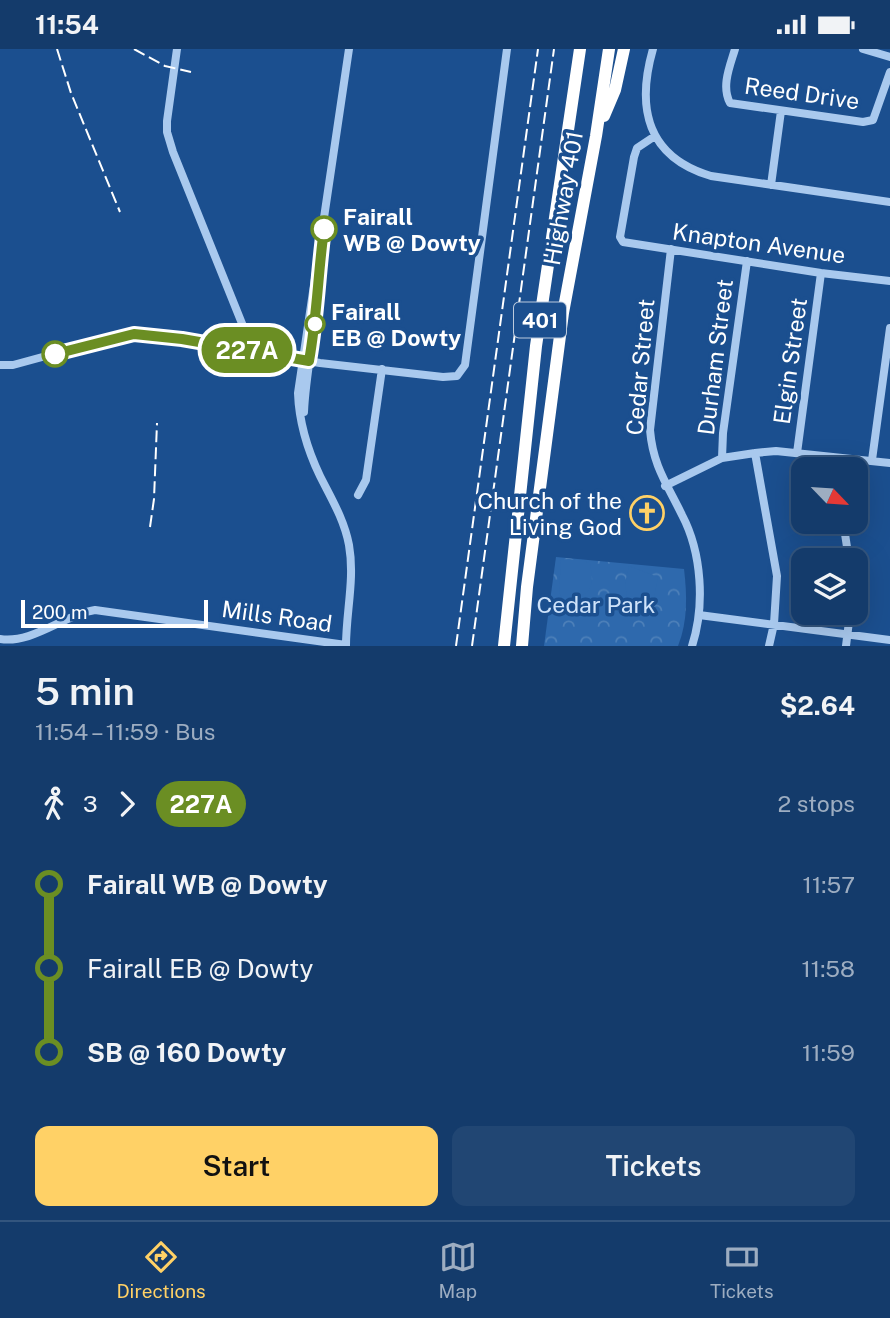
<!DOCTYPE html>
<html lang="en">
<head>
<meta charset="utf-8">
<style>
	:root { --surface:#143b6b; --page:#214673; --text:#f1f3f6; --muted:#9dadc1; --line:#33557e; --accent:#ffd166 }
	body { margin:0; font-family:"Public Sans",sans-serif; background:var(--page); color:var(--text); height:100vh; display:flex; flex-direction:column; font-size:26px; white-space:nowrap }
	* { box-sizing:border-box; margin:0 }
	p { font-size:23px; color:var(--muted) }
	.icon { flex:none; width:38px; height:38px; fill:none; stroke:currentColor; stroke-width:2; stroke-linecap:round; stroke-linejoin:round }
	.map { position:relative; height:597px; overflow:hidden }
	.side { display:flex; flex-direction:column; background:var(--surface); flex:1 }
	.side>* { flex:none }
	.badge { padding:0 14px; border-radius:23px; font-size:24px; line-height:46px }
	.needle { width:46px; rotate:115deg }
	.tools { position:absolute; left:791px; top:408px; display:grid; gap:14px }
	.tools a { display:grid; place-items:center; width:77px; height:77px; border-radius:14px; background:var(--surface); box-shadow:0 7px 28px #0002,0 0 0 2px var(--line); font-size:35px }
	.scale { position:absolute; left:21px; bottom:18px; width:187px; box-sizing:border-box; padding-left:7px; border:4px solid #fff; border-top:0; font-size:19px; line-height:24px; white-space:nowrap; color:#fff; -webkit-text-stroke:5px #1b4f8f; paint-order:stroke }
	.map>.badge { position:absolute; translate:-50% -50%; box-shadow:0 0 0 4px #fff }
	.legs { display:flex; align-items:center; gap:10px; height:77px; padding:0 35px; font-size:23px }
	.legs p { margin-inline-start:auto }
	.head { display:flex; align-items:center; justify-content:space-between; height:119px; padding:0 35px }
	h1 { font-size:38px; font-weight:600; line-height:52px }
	.cta { display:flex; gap:14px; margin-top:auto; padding:14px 35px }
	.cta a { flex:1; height:80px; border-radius:14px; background:var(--accent); color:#111; font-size:28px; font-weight:600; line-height:80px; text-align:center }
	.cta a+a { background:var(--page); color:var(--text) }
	ul { padding:0 35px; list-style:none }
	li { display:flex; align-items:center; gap:24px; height:84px; font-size:26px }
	li i { display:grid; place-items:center; width:10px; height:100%; margin:0 9px; background:currentColor }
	li i::after { content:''; width:18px; height:18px; margin:-9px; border:5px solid; border-radius:50%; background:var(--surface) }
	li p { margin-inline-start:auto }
	li:first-child i { background:linear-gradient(#0000 50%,currentColor 0) }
	li:last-child i { background:linear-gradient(currentColor 50%,#0000 0) }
	.status { display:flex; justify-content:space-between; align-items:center; height:49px; padding:0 35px; background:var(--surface); direction:ltr }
	.status svg { height:19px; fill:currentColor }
	.tabs { display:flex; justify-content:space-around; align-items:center; height:98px; border-top:2px solid var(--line); background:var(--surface); font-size:19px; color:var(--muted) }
	.tabs a { display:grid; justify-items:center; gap:4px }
	.tabs .active { color:var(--accent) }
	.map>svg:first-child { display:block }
	.forest { fill:url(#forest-crowns) }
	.pitch { fill:#2e69ad }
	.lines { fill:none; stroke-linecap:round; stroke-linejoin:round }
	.minor { stroke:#a9c9ee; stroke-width:8 }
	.highway { stroke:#fff; stroke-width:12 }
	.rail { stroke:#fff; stroke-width:2; stroke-dasharray:12 5; stroke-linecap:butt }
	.line-1-casing { stroke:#fff; stroke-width:16 }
	.line-1 { stroke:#6b8e23; stroke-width:10 }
	.stop-1-dot { fill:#fff; stroke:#6b8e23; stroke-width:3.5 }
	.labels { text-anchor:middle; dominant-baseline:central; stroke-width:7; stroke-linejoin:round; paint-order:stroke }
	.shield { fill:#1b4f8f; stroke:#bbcadd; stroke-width:2 }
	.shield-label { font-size:21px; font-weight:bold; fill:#fff }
	.street-label { font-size:23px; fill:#fff; stroke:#1b4f8f }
	.stop-label { font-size:23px; font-weight:bold; fill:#fff; stroke:#1b4f8f; text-anchor:start }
	.poi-label { font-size:23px; fill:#fff; stroke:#1b4f8f; text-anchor:end }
	.park-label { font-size:23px; fill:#cfe3fa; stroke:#1b4f8f }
</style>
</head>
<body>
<div class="status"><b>11:54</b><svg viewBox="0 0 49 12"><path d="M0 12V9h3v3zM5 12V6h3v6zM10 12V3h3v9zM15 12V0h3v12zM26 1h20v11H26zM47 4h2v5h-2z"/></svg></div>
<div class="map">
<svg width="890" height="597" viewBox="0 0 890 597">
	<defs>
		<pattern id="forest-crowns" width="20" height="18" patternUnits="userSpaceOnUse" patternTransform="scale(1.75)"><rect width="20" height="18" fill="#2e69ad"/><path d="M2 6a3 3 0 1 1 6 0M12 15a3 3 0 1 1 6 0" fill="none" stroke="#4d80b9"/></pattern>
	</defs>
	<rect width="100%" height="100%" fill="#1b4f8f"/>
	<path class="forest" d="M556,508L684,520C687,546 688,572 678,597H544Z"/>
	<path class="pitch" d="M561,510L583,511L590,515C596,542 588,549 562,549L559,543Z
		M629,517L658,528L653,554H636L627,549L625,534Z"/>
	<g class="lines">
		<path class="minor" d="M177,0L167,72V83L173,103L243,277V300
			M653,0C636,59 647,108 711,127L890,153
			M735,0C730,17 721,37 730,54L863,73L873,71L890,23
			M863,0L890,8
			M655,87L637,99L634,108L620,188L623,193L821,224L890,232
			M771,136L781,62
			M671,200L650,381C653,417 667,435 682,466C702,504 705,557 692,597
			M0,316H13L123,286L144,285L320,314L443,328L457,327L465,316L507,0
			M304,363C306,316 319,270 319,223
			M755,404L777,527L774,575L769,597
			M797,404L821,224
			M722,409L723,384L747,212
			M834,409L837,420
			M872,411L890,279
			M665,437L722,409L755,404L776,402L890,414
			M358,446L366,431L382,320
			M843,472L849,511
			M699,566L890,591
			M0,590C33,595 63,566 95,561L346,596
			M346,597C346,563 355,530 349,496C344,470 331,449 320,427C308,402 299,372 298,344L349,0
			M846,597L850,564"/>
		<path class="highway" d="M604,67L615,41L624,0
			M504,597L536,297L580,0
			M522,597L527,538L563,264L596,87L609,0"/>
		<path class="rail" d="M57,0L71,44L120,163
			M134,0L165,17L191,23
			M150,478L154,450L157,374
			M456,597L538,0
			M472,597L554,0"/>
	</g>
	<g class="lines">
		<g class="line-1-casing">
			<path id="line-1" d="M55,305L134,285L182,290L309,312C317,268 318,224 324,180"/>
		</g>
		<use href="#line-1" class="line-1"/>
	</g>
	<defs>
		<g id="church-ring" transform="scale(1.75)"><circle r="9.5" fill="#1b4f8f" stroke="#ffd166" stroke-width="1.5"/><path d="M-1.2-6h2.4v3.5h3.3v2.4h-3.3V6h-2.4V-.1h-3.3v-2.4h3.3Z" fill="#ffd166"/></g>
	</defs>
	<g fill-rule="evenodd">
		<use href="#church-ring" x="647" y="464"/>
	</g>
	<g class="stop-1-dot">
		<circle cx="324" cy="180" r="12"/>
		<circle cx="315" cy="275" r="9"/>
		<circle cx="55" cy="305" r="12"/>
	</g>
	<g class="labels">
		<rect class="shield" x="514" y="253.5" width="52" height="35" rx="5"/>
		<g class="shield-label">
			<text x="540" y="271">401</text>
		</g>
		<g class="street-label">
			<text transform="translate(802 44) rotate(8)">Reed Drive</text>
			<text transform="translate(563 149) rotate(-80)">Highway 401</text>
			<text transform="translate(759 194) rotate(8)">Knapton Avenue</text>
			<text transform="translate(715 308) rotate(-83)">Durham Street</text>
			<text transform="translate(790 312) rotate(-82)">Elgin Street</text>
			<text transform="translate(640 318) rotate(-85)">Cedar Street</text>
			<text transform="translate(277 567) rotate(8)">Mills Road</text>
		</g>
		<g class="stop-label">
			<text x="343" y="167">Fairall<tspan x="343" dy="26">WB @ Dowty</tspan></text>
			<text x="331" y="262">Fairall<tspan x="331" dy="26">EB @ Dowty</tspan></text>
		</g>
		<g class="poi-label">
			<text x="622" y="451">Church of the<tspan x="622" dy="26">Living God</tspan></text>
		</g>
		<g class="park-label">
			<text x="596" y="555">Cedar Park</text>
		</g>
	</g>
</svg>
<div class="tools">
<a><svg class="needle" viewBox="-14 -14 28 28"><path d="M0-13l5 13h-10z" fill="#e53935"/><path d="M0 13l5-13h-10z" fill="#9dadc1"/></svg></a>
<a><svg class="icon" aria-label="layers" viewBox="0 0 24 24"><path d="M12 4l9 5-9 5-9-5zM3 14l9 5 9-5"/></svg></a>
</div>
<div class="scale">200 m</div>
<b class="badge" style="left:247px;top:301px;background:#6b8e23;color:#fff">227A</b>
</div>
<section class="side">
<div class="head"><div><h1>5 min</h1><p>11:54 – 11:59 · Bus</p></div><b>$2.64</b></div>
<div class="legs"><svg class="icon" aria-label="walk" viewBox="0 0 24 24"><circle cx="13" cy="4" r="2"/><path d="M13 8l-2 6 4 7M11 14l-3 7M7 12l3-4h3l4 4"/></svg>3<svg class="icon" aria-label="forward" viewBox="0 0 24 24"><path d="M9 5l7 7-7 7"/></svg><b class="badge" style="background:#6b8e23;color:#fff">227A</b><p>2 stops</p></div>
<ul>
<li><i style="color:#6b8e23"></i><b>Fairall WB @ Dowty</b><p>11:57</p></li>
<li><i style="color:#6b8e23"></i><span>Fairall EB @ Dowty</span><p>11:58</p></li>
<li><i style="color:#6b8e23"></i><b>SB @ 160 Dowty</b><p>11:59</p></li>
</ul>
<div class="cta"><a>Start</a><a>Tickets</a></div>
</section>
<nav class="tabs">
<a class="active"><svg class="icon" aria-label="directions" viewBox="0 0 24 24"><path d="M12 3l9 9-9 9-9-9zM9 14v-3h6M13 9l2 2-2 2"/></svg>Directions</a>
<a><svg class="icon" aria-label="map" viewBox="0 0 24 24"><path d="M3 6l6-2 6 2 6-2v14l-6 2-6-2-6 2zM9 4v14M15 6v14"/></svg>Map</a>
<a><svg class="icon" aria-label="tickets" viewBox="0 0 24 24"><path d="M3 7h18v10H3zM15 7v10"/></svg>Tickets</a>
</nav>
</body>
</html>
